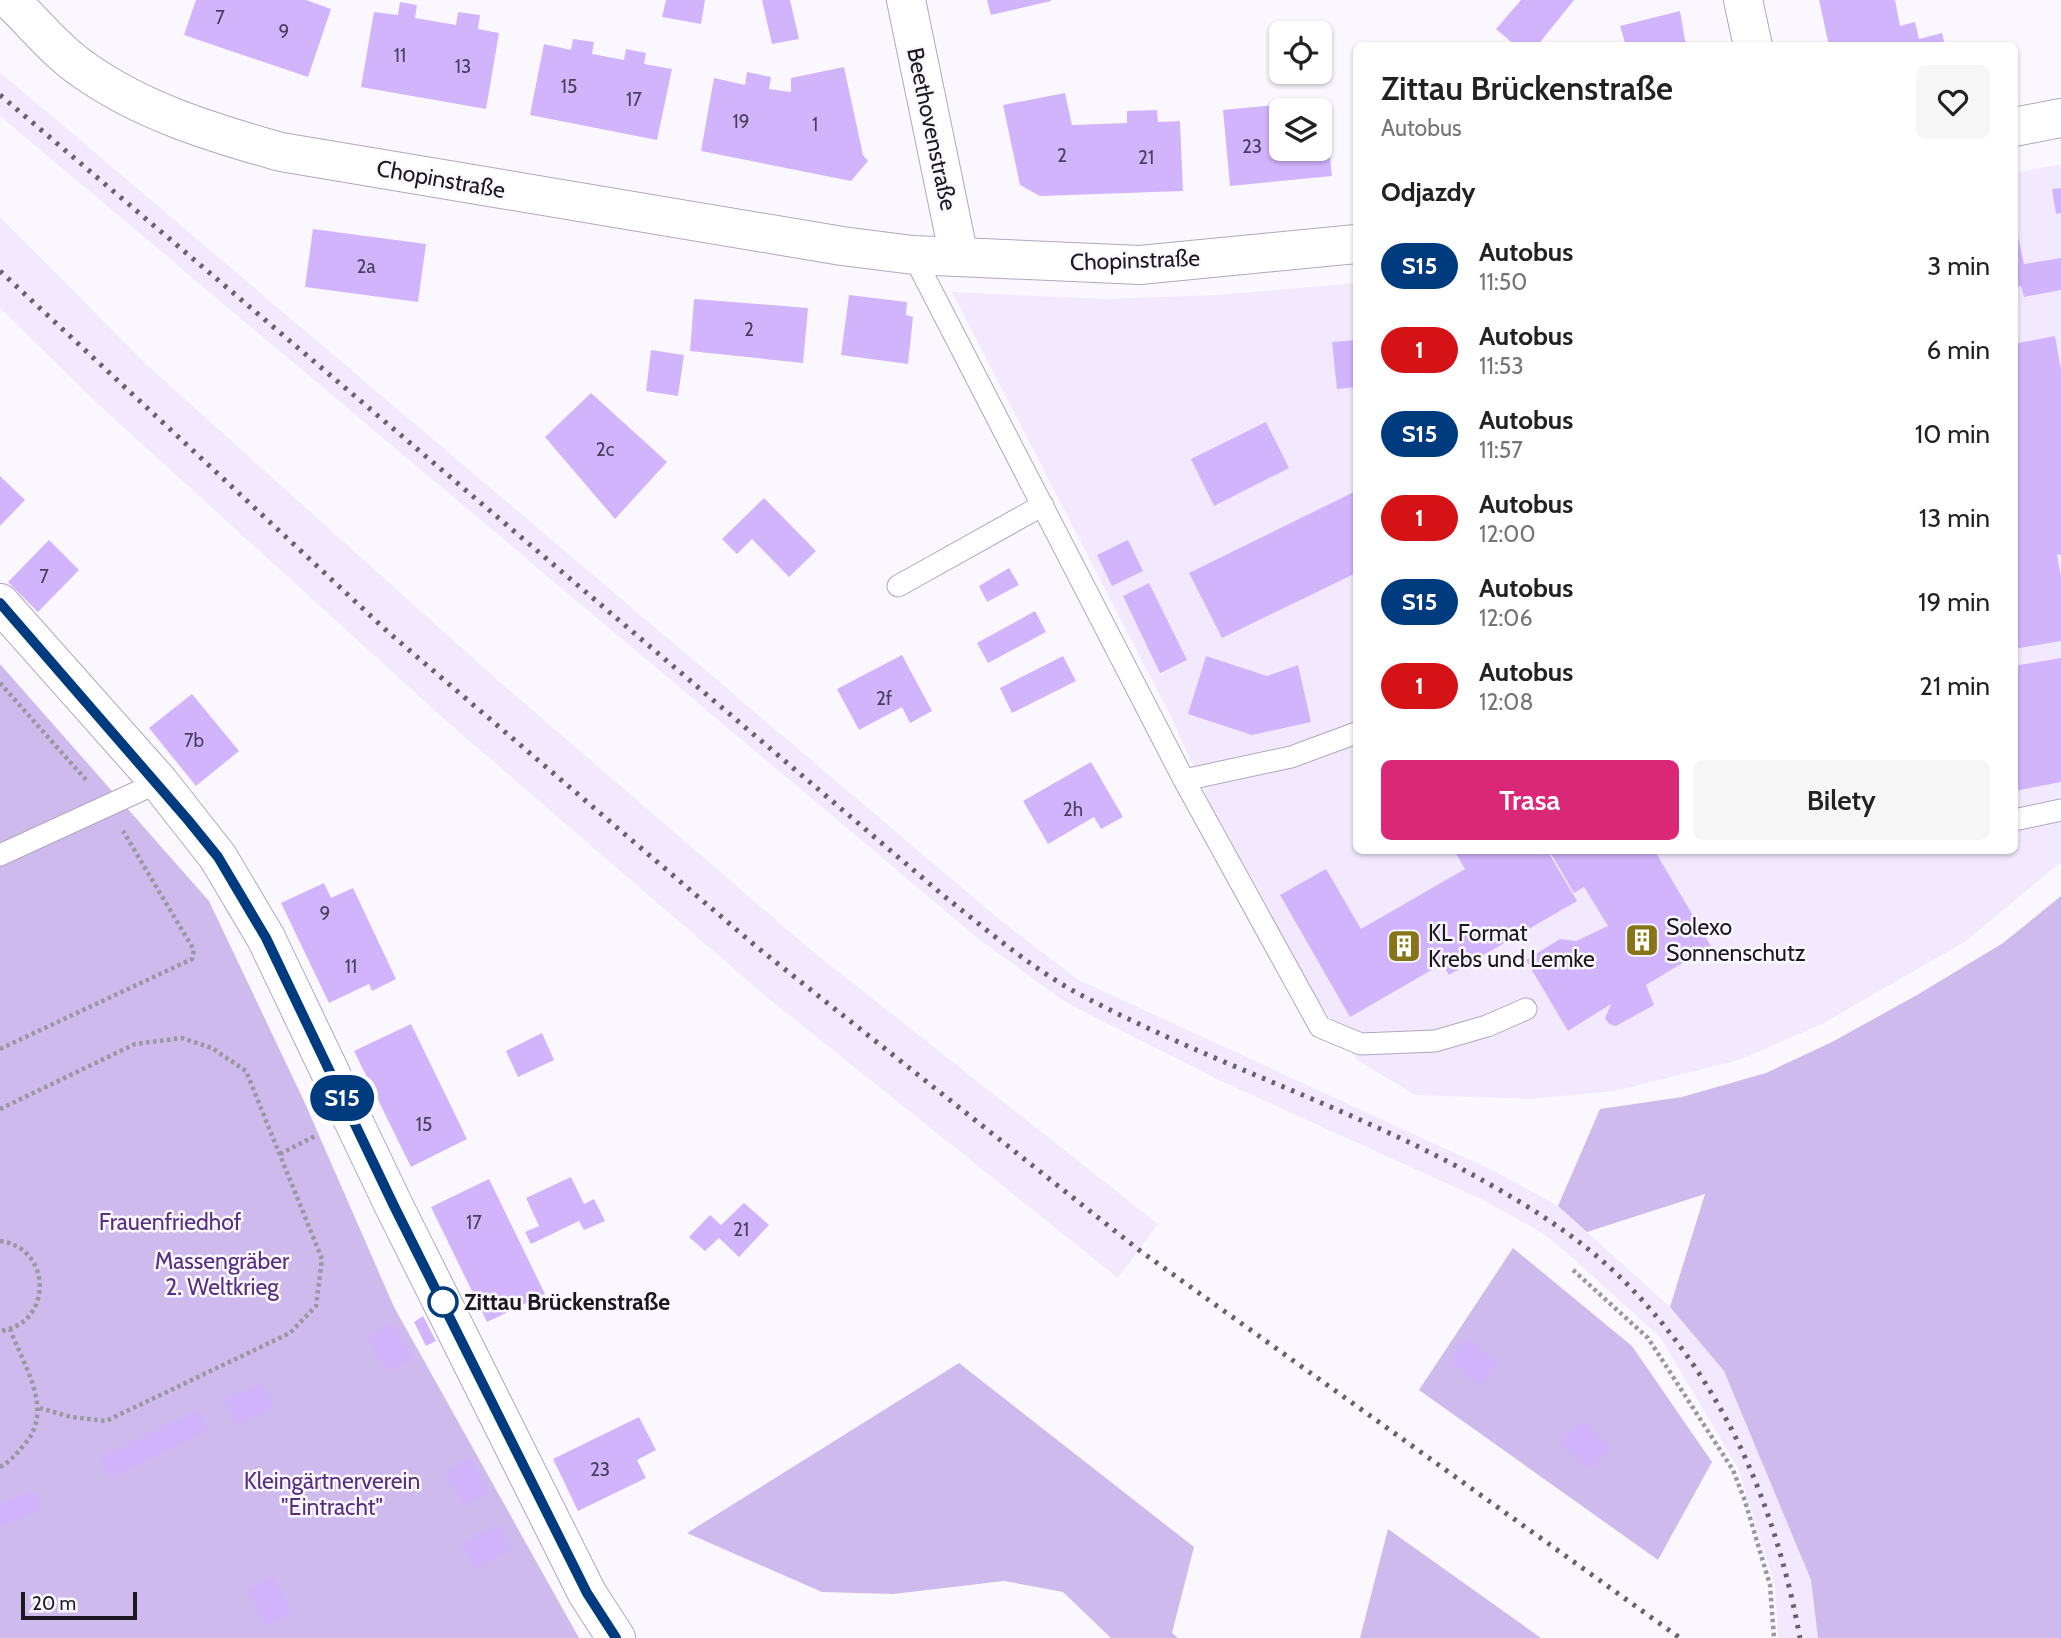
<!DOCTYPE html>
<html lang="pl">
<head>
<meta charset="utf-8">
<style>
	:root { --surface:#fff; --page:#f6f6f6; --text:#222; --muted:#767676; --accent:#db2777 }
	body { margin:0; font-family:Cabin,sans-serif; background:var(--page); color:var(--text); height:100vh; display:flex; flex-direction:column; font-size:26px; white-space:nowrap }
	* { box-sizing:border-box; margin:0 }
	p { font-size:23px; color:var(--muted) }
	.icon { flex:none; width:38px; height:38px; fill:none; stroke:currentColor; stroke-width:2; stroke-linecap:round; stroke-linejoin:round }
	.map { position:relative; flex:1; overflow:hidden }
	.details { position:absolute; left:1353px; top:42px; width:665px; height:812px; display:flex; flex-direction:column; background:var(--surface); border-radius:10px; box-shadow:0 2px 5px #0004 }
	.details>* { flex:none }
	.badge { padding:0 14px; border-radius:23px; font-size:24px; line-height:46px }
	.tools { position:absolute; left:1269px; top:21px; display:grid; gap:14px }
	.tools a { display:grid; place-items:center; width:63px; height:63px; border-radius:10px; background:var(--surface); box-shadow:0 2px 5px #0004; font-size:35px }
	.scale { position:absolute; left:21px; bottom:18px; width:116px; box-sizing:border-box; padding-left:7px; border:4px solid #1c1822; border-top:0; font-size:19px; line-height:24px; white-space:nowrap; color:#1c1822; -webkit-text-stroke:5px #faf8fe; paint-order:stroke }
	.map>.badge { position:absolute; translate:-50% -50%; box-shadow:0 0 0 4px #fff }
	h2 { padding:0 28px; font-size:26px; line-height:63px }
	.round { display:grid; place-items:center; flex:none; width:74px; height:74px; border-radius:10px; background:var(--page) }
	.head { display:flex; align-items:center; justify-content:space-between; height:119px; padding:0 28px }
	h1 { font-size:33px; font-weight:600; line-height:52px }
	.cta { display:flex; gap:14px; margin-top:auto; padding:14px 28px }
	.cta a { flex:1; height:80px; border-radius:10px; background:var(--accent); color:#fff; font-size:28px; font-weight:600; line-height:80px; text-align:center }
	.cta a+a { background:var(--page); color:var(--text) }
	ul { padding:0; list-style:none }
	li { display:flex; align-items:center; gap:21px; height:84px; padding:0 28px }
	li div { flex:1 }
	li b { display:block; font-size:26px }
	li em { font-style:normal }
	li .badge { min-width:77px; font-weight:700; text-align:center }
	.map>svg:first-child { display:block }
	.built { fill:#f2e9fe }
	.green { fill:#cfbaee }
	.building { fill:#d2b4fc; fill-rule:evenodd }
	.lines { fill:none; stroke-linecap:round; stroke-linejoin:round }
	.service-casing { stroke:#b1a6c1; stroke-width:23 }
	.minor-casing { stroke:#b1a6c1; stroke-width:40 }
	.tertiary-casing { stroke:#b1a6c1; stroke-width:40 }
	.secondary-casing { stroke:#b1a6c1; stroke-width:40 }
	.path { stroke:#9a979f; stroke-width:4.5; stroke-dasharray:3.5 3.5; stroke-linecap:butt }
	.service { stroke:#fff; stroke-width:21 }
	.minor { stroke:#fff; stroke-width:38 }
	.tertiary { stroke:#fff; stroke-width:38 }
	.secondary { stroke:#fff; stroke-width:38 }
	.rail { stroke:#65626b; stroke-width:5; stroke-dasharray:3.5 7; stroke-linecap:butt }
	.line-casing { stroke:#fff; stroke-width:16 }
	.line { stroke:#003b80; stroke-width:10 }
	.stop-dot { fill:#fff; stroke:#003b80; stroke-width:3.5 }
	.labels { text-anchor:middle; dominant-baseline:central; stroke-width:5; stroke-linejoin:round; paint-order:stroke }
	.number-label { font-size:19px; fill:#4a3f58 }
	.street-label { font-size:23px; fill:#1c1822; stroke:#faf8fe }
	.poi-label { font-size:23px; fill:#1c1822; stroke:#faf8fe; text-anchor:start }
	.park-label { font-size:23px; fill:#582f81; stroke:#faf8fe }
	.stop-label { font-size:23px; font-weight:bold; fill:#1c1822; stroke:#faf8fe; text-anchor:start }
</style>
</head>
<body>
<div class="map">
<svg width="2061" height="1638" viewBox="0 0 2061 1638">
	<rect width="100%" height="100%" fill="#faf8fe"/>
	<path class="built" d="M0,72L1000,920L1079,980L1496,1172L1558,1206L1587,1232L1670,1307L1724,1371L1812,1580L1818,1638H1778L1775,1586L1738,1468L1660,1337L1567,1253L1542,1233L1481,1199L1219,1080L1065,1002L980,940L0,116Z
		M2061,164V862L1966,941L1822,1024L1739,1060L1615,1091L1530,1099L1415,1095L1357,1060L1309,986L1215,815L1173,721L952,292L1105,299L1218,295L1356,283V850H2014V173Z
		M0,217L147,365L494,677L811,950L1158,1224L1118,1278L769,999L444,719L99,405L0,308Z"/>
	<path class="green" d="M0,664L209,901L304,1101L394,1307L579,1638H0Z
		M2061,896V1638H1818L1811,1580L1724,1371L1670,1307L1705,1194L1587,1232L1558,1206L1600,1109L1682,1097L1766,1073L1832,1042L1917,995L2003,943Z
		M1513,1248L1632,1346L1712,1462L1658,1560L1419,1390Z
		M959,1363L1194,1547L1172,1633L1178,1638H1111L1063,1592L1004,1581L893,1594L822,1592L687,1533Z
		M1388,1529L1541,1638H1360Z"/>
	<path class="building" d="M196,0H306L331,9L308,77L184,35Z
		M666,0H705L701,24L662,17Z
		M762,0H790L799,39L772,44Z
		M987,0H1051V1L991,15Z
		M1521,0H1574L1537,46H1516L1496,29Z
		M1819,0H1895L1900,26L1915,22L1919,39L1942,33L1945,46H1829Z
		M400,2L417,5L415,18L456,25L458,12L480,15L478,29L499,33L486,109L361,87L374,12L398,15Z
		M1680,11L1686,46H1626L1620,26Z
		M573,39L594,42L592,54L624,60L626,49L646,53L644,64L672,69L657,140L530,115L544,44L571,50Z
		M844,67L863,155L868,161L851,181L701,151L714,78L745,85L747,72L771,77L769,89L791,92V78Z
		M1065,93L1072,125L1127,123V111L1157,110L1158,122L1180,121L1183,191L1040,196L1020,185L1003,105Z
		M1324,100L1332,176L1230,186L1223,110ZM1281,110H1320V149H1281Z
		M2061,188V213L2056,214L2052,189Z
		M2014,218L2024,264L2061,258V290L2024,297L2021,286L2014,287Z
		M313,229L426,244L418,302L305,287Z
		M849,295L907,302L906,315L913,317L908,364L841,355Z
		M694,299L808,308L803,363L690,351Z
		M2055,336L2061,370V554L2057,555L2061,577V641L2014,649V344Z
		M1356,340V387L1337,389L1332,342Z
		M651,350L684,355L678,396L646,391Z
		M591,393L667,462L615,519L545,437Z
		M1266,422L1289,468L1214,506L1191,459Z
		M0,476L25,500L0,526Z
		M1356,491V573L1222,638L1189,573Z
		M764,498L816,551L789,577L752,539L737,554L722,539Z
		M49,540L79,570L38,612L8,582Z
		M1128,540L1143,571L1112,586L1097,555Z
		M1009,568L1019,585L987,602L979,586Z
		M1149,583L1187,660L1160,673L1123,596Z
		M1035,611L1046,632L988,663L977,643Z
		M902,655L932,711L910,723L902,707L859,730L837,689Z
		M1063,656L1076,681L1012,713L1000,688Z
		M1206,656L1267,676L1298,665L1311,722L1252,735L1188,714Z
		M2061,658V782L2014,791V666Z
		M192,694L239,751L196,786L149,728Z
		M1091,762L1123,817L1101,829L1094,817L1048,844L1023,801Z
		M1454,850H1547L1577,901L1449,975L1442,964L1350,1017L1280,895L1326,869L1361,929L1465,869Z
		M1549,850H1659L1656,853L1711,946L1646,985L1654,1005L1616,1026L1609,1024L1605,1018L1611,1004L1568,1031L1526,960L1560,939L1576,941L1608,926L1584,887L1574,893Z
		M324,883L331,898L353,888L396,979L372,991L369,984L329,1003L281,903Z
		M411,1024L467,1139L411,1167L354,1051Z
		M542,1033L554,1060L518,1077L506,1051Z
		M571,1177L584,1204L594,1199L605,1221L584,1230L579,1221L531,1244L525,1232L539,1226L526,1198Z
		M489,1179L545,1294L487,1322L431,1207Z
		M744,1203L769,1225L739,1257L719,1238L705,1251L689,1237L710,1215L721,1225Z
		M423,1316L436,1341L426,1346L414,1322Z
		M393,1322L412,1359L386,1372L367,1336Z
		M1468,1338L1498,1364L1479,1386L1449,1360Z
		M262,1383L274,1408L237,1425L225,1399Z
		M199,1410L209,1430L110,1478L100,1457Z
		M639,1417L656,1450L637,1460L646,1478L578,1511L553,1459Z
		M1581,1420L1610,1448L1589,1469L1560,1441Z
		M470,1457L490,1493L465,1507L445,1472Z
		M33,1490L41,1510L0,1527V1504Z
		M497,1524L511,1549L476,1569L461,1544Z
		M274,1576L292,1613L265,1626L248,1589Z"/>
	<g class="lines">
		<g class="service-casing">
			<path id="service" d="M913,255L1184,780L1320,1027L1361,1044L1435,1041L1487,1026L1526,1009
				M898,586L1043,505
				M1184,780L1291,757L1356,733
				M2014,820L2061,810
				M0,855L159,782"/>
		</g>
		<g class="minor-casing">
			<path id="minor" d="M906,0L959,257
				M0,603L159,782L218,857L266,938L394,1206L587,1593L616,1638"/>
		</g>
		<g class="tertiary-casing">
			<path id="tertiary" d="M10,0C34,23 57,52 84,70C141,111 213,133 281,152L842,246L913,255L1140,265L1356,244"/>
		</g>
		<g class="secondary-casing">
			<path id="secondary" d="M1743,0L1753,46
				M2014,127L2061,118"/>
		</g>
		<path class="path" d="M0,683L87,781
			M0,1049L192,959L194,950L123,831
			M0,1109L135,1044L182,1038L212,1048L246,1071L322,1259L316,1306L290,1333L106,1421L71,1417L40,1408
			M280,1154L317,1135
			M0,1241C53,1248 53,1324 0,1331
			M1573,1270L1648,1338L1733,1470L1745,1501L1770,1585L1774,1638
			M0,1467C10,1462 16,1454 24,1445C55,1410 24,1367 10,1329"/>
		<use href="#service" class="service"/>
		<use href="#minor" class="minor"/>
		<use href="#tertiary" class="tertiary"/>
		<use href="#secondary" class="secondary"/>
		<path class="rail" d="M0,95L944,896C987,930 1031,968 1079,994C1201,1059 1338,1103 1460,1168C1518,1199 1580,1236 1627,1284C1724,1383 1775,1503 1800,1638
			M0,271L388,632L758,948L1139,1250L1680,1638"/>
	</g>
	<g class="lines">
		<g class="line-casing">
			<path id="line" d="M0,603L188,820L218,857L266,938L394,1206L587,1593L616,1638"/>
		</g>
		<use href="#line" class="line"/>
	</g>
	<defs>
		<g id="building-square" transform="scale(1.75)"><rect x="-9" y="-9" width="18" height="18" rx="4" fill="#867416" stroke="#faf8fe"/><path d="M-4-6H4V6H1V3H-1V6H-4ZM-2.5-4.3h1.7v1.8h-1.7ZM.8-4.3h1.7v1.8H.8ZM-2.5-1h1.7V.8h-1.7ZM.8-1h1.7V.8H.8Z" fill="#fff"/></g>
	</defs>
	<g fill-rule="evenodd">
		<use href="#building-square" x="1642" y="940"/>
		<use href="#building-square" x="1404" y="946"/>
	</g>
	<circle class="stop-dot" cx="443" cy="1302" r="14"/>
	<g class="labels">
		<g class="number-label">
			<text x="220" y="17">7</text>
			<text x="284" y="31">9</text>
			<text x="400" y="55">11</text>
			<text x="463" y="66">13</text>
			<text x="569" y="86">15</text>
			<text x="634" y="99">17</text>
			<text x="741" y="121">19</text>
			<text x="815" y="124">1</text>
			<text x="1252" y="146">23</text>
			<text x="1062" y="155">2</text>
			<text x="1146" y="157">21</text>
			<text x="366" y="266">2a</text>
			<text x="749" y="329">2</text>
			<text x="605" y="449">2c</text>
			<text x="44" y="576">7</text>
			<text x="884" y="698">2f</text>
			<text x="194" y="740">7b</text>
			<text x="1073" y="809">2h</text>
			<text x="325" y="913">9</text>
			<text x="351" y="966">11</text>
			<text x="424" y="1124">15</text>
			<text x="474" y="1222">17</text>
			<text x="741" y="1229">21</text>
			<text x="600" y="1469">23</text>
		</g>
		<g class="street-label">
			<text transform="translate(932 129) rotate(78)">Beethovenstraße</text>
			<text transform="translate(441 179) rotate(10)">Chopinstraße</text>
			<text transform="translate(1135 260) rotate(-2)">Chopinstraße</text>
		</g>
		<g class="poi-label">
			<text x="1666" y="927">Solexo<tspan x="1666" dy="26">Sonnenschutz</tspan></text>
			<text x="1428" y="933">KL Format<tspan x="1428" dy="26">Krebs und Lemke</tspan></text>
		</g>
		<g class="park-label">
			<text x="170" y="1222">Frauenfriedhof</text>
			<text x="222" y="1261">Massengräber<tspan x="222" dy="26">2. Weltkrieg</tspan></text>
			<text x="332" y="1481">Kleingärtnerverein<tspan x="332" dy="26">"Eintracht"</tspan></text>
		</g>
		<g class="stop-label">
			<text x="464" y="1302">Zittau Brückenstraße</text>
		</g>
	</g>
</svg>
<div class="tools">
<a><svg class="icon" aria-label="locate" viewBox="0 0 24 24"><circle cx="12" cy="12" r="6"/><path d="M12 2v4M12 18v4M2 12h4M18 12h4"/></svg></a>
<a><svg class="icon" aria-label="layers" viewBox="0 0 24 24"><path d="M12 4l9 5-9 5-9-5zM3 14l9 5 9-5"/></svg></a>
</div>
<div class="scale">20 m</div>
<b class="badge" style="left:342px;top:1098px;background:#003b80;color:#fff">S15</b>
<section class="details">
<div class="head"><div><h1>Zittau Brückenstraße</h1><p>Autobus</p></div><a class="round"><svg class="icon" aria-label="heart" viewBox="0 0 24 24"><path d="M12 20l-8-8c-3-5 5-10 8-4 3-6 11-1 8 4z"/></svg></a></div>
<h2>Odjazdy</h2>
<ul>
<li><span class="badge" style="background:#003b80;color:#fff">S15</span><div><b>Autobus</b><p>11:50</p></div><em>3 min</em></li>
<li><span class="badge" style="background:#d51317;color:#fff">1</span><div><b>Autobus</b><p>11:53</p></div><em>6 min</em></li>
<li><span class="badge" style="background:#003b80;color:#fff">S15</span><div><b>Autobus</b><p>11:57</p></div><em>10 min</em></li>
<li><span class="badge" style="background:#d51317;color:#fff">1</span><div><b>Autobus</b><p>12:00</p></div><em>13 min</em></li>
<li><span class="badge" style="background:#003b80;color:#fff">S15</span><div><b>Autobus</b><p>12:06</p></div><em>19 min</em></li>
<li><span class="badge" style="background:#d51317;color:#fff">1</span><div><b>Autobus</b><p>12:08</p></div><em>21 min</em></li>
</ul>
<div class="cta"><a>Trasa</a><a>Bilety</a></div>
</section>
</div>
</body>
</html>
